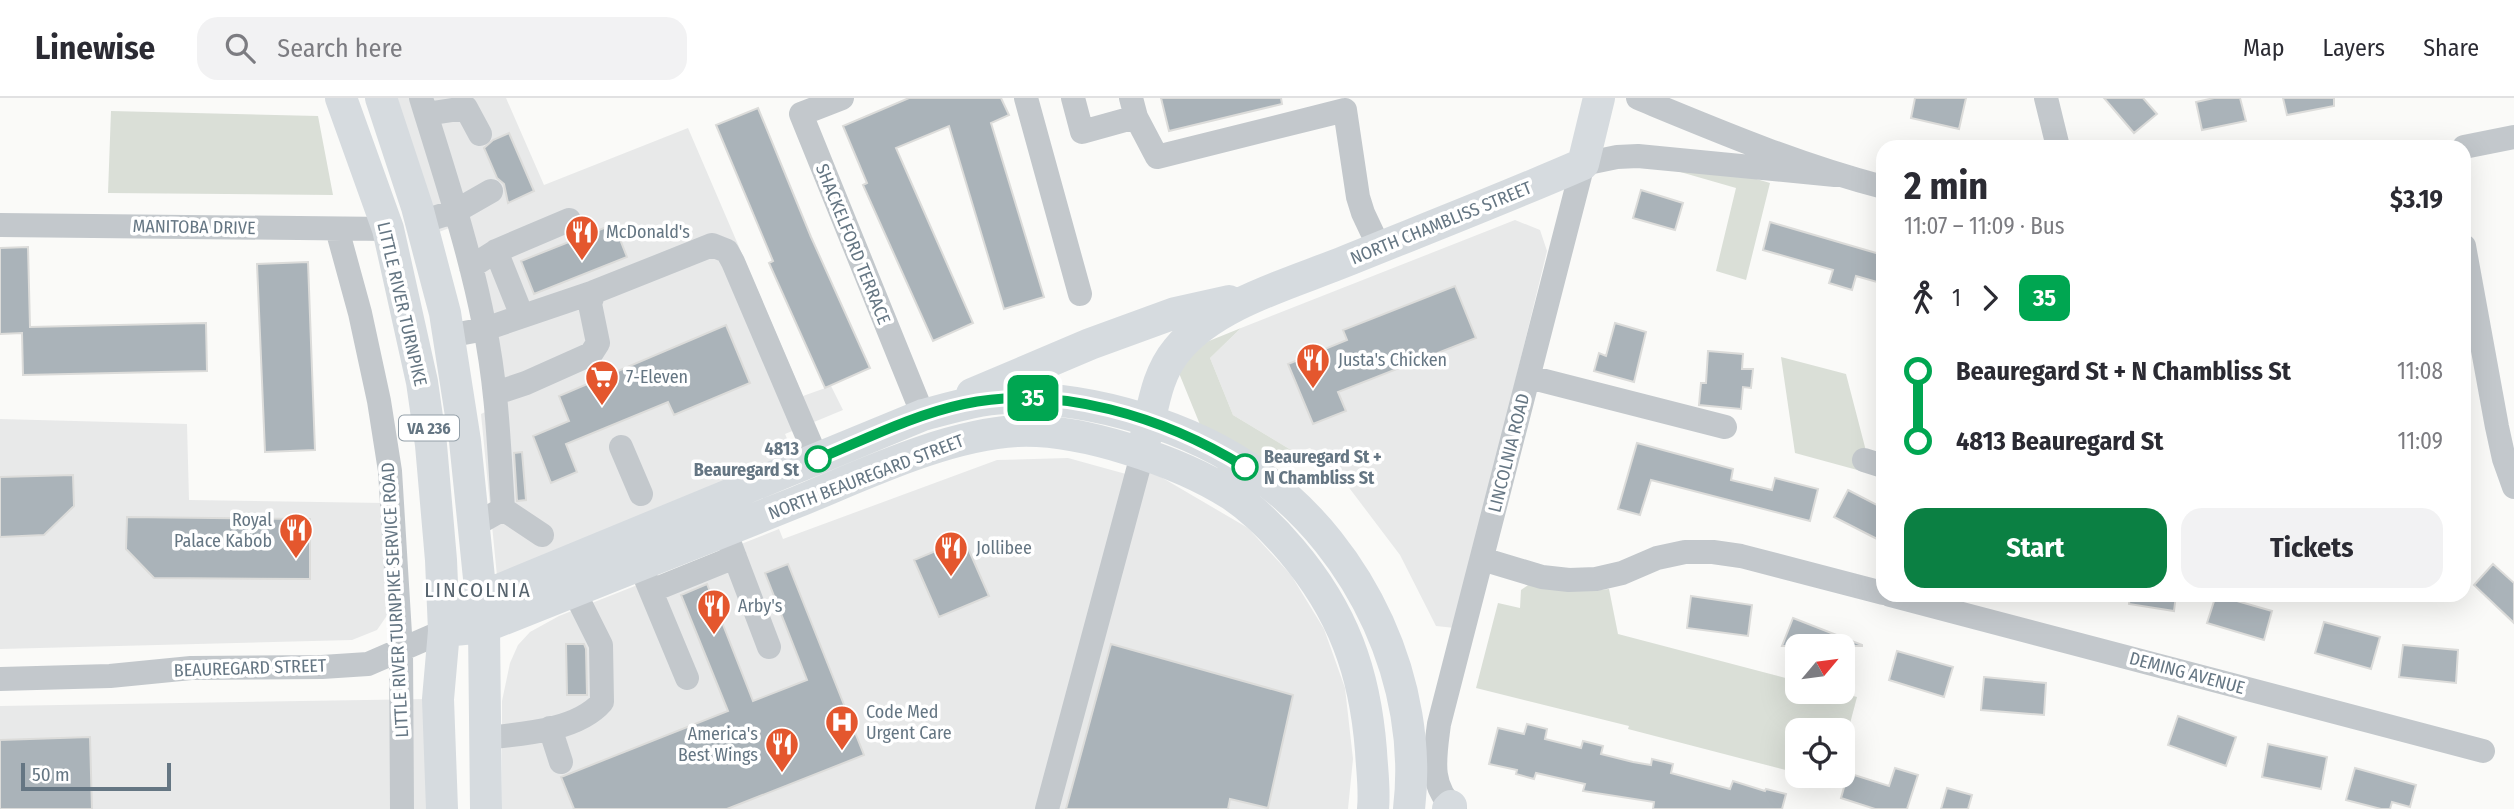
<!DOCTYPE html>
<html lang="en">
<head>
<meta charset="utf-8">
<style>
	:root { --surface:#fff; --page:#f2f2f3; --text:#2b2b33; --muted:#7c7c81; --line:#e1e1e2; --accent:#0b8043 }
	body { margin:0; font-family:"Fira Sans Condensed",sans-serif; background:var(--page); color:var(--text); height:100vh; display:flex; flex-direction:column; font-size:26px; white-space:nowrap }
	* { box-sizing:border-box; margin:0 }
	p { font-size:23px; color:var(--muted) }
	.icon { flex:none; width:38px; height:38px; fill:none; stroke:currentColor; stroke-width:2; stroke-linecap:round; stroke-linejoin:round }
	.map { position:relative; flex:1; overflow:hidden }
	.sheet { position:absolute; left:1876px; top:42px; width:595px; height:462px; display:flex; flex-direction:column; background:var(--surface); border-radius:21px; box-shadow:0 7px 28px #0002 }
	.sheet>* { flex:none }
	.badge { padding:0 14px; border-radius:10px; font-size:24px; line-height:46px }
	.needle { width:46px; rotate:61deg }
	.fabs { position:absolute; left:1785px; top:536px; display:grid; gap:14px }
	.fabs a { display:grid; place-items:center; width:70px; height:70px; border-radius:14px; background:var(--surface); box-shadow:0 7px 28px #0002; font-size:35px }
	.scale { position:absolute; left:21px; bottom:18px; width:150px; box-sizing:border-box; padding-left:7px; border:4px solid #657683; border-top:0; font-size:19px; line-height:24px; white-space:nowrap; color:#657683; -webkit-text-stroke:5px #fff; paint-order:stroke }
	.map>.badge { position:absolute; translate:-50% -50%; box-shadow:0 0 0 4px #fff }
	.legs { display:flex; align-items:center; gap:10px; height:77px; padding:0 28px; font-size:23px }
	.legs p { margin-inline-start:auto }
	.overview { display:flex; align-items:center; justify-content:space-between; height:119px; padding:0 28px }
	h1 { font-size:38px; font-weight:700; line-height:52px }
	.button { display:flex; gap:14px; margin-top:auto; padding:14px 28px }
	.button a { flex:1; height:80px; border-radius:21px; background:var(--accent); color:#fff; font-size:28px; font-weight:700; line-height:80px; text-align:center }
	.button a+a { background:var(--page); color:var(--text) }
	ul { padding:0 28px; list-style:none }
	li { display:flex; align-items:center; gap:24px; height:70px; font-size:26px }
	li i { display:grid; place-items:center; width:10px; height:100%; margin:0 9px; background:currentColor }
	li i::after { content:''; width:18px; height:18px; margin:-9px; border:5px solid; border-radius:50%; background:var(--surface) }
	li p { margin-inline-start:auto }
	li:first-child i { background:linear-gradient(#0000 50%,currentColor 0) }
	li:last-child i { background:linear-gradient(currentColor 50%,#0000 0) }
	header { display:flex; align-items:center; gap:42px; box-sizing:border-box; height:98px; padding:0 35px; background:var(--surface); border-bottom:2px solid var(--line) }
	header strong { font-size:33px }
	nav { display:flex; gap:38px; margin-inline-start:auto; font-size:24px }
	.search { width:490px; height:63px; background:var(--page); display:flex; align-items:center; gap:18px; box-sizing:border-box; padding:0 24px; border-radius:21px; color:var(--muted); font-size:26px }
	.map>svg:first-child { display:block }
	.built { fill:#e8e9e9 }
	.green { fill:#dadfd7 }
	.building { fill:#aab3b9; stroke:#dcdcda; stroke-width:2 }
	.lines { fill:none; stroke-linecap:round; stroke-linejoin:round }
	.minor { stroke:#c3c8cc; stroke-width:24 }
	.major { stroke:#d6dbdf; stroke-width:32 }
	.line-1-casing { stroke:#fff; stroke-width:16 }
	.line-1 { stroke:#00a651; stroke-width:10 }
	.stop-1-dot { fill:#fff; stroke:#00a651; stroke-width:3.5 }
	.labels { text-anchor:middle; dominant-baseline:central; stroke-width:7; stroke-linejoin:round; paint-order:stroke }
	.shield { fill:#fff; stroke:#939fa8; stroke-width:2 }
	.shield-label { font-size:16px; font-weight:bold; fill:#657683 }
	.street-label { font-size:18px; fill:#657683; stroke:#fff }
	.poi-label { font-size:18px; fill:#657683; stroke:#fff; text-anchor:start }
	.stop-label { font-size:18px; font-weight:bold; fill:#657683; stroke:#fff; text-anchor:end }
	.quarter-label { font-size:21px; letter-spacing:2px; fill:#57646e; stroke:#fff }
</style>
</head>
<body>
<header>
<strong>Linewise</strong>
<div class="search"><svg class="icon" aria-label="search" viewBox="0 0 24 24"><circle cx="10" cy="10" r="6"/><path d="M15 15l6 6"/></svg>Search here</div>
<nav><a>Map</a><a>Layers</a><a>Share</a></nav>
</header>
<div class="map">
<svg width="2514" height="711" viewBox="0 0 2514 711">
	<rect width="100%" height="100%" fill="#fafaf8"/>
	<path class="built" d="M392,0H506L544,87L688,30L803,298L831,288L843,312L785,336L793,354L497,478L481,316L500,307L457,127L439,134Z
		M1515,122L1540,132L1547,153L1455,530L1436,528L1400,457L1347,387L1310,350L1296,355L1233,317L1210,260L1241,230Z
		M0,321L187,326L189,402L384,405L388,516L377,532L352,542L0,551Z
		M1068,360L1144,381L1149,372L1248,430L1291,477L1324,531L1345,590L1353,661L1348,711H502V603L510,565L518,547L530,534L559,518L779,431L783,441L997,362Z
		M429,601V711H0V608Z"/>
	<path class="green" d="M111,13L318,18L333,97L108,95Z
		M1658,52L1770,85L1746,182L1716,173L1736,90L1656,67Z
		M1241,230L1210,260L1233,317L1296,355L1223,383L1172,258Z
		M1781,259L1846,276L1872,376L1795,355Z
		M1531,485L1591,493L1609,491L1618,536L1797,583V593H1834L1857,599L1843,652V632H1797V675L1628,631L1629,628L1476,590L1498,505L1520,510L1521,492Z"/>
	<path class="building" d="M909,0H1001L1009,17L991,25L1044,199L1004,211L949,28L896,50L973,225L933,243L863,87L867,85L843,28Z
		M1161,0H1281L1282,6L1169,33Z
		M1915,0H1966L1959,31L1911,20Z
		M2104,0H2143L2157,16L2134,35Z
		M2214,0H2240L2246,23L2202,32L2196,4Z
		M2283,0H2334V8L2287,17Z
		M758,10L811,139L870,270L825,290L769,165L773,163L716,27Z
		M509,35L534,93L508,105L504,86L497,80L484,50L493,42Z
		M1641,92L1683,105L1675,132L1633,120Z
		M1770,124L1883,157L1877,184L1856,178L1852,192L1829,185L1833,172L1763,152Z
		M614,126L627,159L534,196L521,163Z
		M28,149L30,229L206,225L207,273L23,277L22,235L0,236V150Z
		M308,164L315,352L265,354L257,166Z
		M1455,188L1476,240L1338,294L1346,313L1313,326L1288,266L1347,242L1343,232Z
		M1615,225L1646,234L1634,284L1594,273L1599,255L1606,258Z
		M726,227L750,285L674,317L668,304L566,346L577,374L551,385L533,338L569,323L559,298Z
		M1708,253L1743,256L1742,271H1753L1751,290L1743,289L1741,311L1699,307L1701,285H1706Z
		M1637,345L1733,371L1731,382L1772,392L1775,380L1818,391L1810,423L1651,382L1640,417L1618,411Z
		M522,354L526,402L517,403L514,355Z
		M73,377L74,408L44,437L0,439V379Z
		M1848,392L1883,410V444L1834,419Z
		M127,419L310,421V481L154,480L126,451Z
		M964,441L989,498L939,519L914,462Z
		M788,466L864,657L727,711H574L561,679L728,613L681,497L707,486L753,603L807,582L765,475Z
		M2493,466L2514,485V525L2474,487Z
		M2130,497H2176L2174,513L2129,506Z
		M2216,497L2272,513L2264,542L2207,525Z
		M1691,498L1752,507L1748,538L1687,530Z
		M1793,520L1862,547V548H1782Z
		M2324,524L2380,539L2371,571L2315,555Z
		M566,546H584L586,551L587,597H567Z
		M1111,546L1293,597L1268,710L1230,701L1228,711H1066Z
		M2403,547L2458,552L2456,585L2399,579Z
		M1897,553L1953,569L1944,599L1889,582Z
		M1984,579L2046,585L2044,617L1981,612Z
		M2178,618L2236,639L2226,668L2168,647Z
		M1527,626L1547,631L1545,641L1581,650L1583,643L1603,648L1601,656L1633,664L1651,667L1652,661L1673,666L1671,675L1730,691L1733,683L1765,693L1766,691L1786,696L1782,711H1653L1654,704L1583,693L1585,686L1536,675L1534,681L1516,676L1517,672L1489,666L1498,630L1524,636Z
		M90,639L92,711H0V642Z
		M2268,646L2327,659L2321,691L2262,679Z
		M1895,670L1918,677L1907,711H1875L1841,700L1848,675L1889,688Z
		M2355,670L2416,687L2410,709L2392,704L2390,711H2381L2346,702Z
		M1947,690L1972,697L1968,711H1941Z"/>
	<g class="lines">
		<path class="minor" d="M421,0C444,75 469,149 484,226C497,287 499,349 503,411L473,428
			M842,0L801,16L923,317
			M1026,0L1080,196
			M1073,0L1082,34L1136,19
			M1131,0L1136,19L1157,59L1345,12L1358,99L1363,115L1379,149
			M1638,0C1718,33 1798,67 1883,89
			M2046,0L2058,49
			M426,16L466,10L480,36
			M2464,49L2514,39
			M421,124L456,113L491,93
			M0,127L388,131
			M337,131L360,215L379,303L390,373L401,552L402,711
			M2464,148L2497,329L2504,361L2514,389
			M496,153L522,218
			M471,169L496,153L569,122
			M594,194L712,147L727,153L733,164L817,361
			M448,238L485,231L594,194L590,206L598,245L591,256L526,285L496,295
			M1529,279L1725,329
			M621,349L641,396
			M1864,362L1883,368
			M503,411L542,437
			M725,433L769,549
			M1482,461L1542,479L1569,482L1596,481L1622,475L1657,460L1685,454H1713L1741,458L1883,495
			M640,467L687,580
			M651,493L735,459
			M1890,497L2483,653
			M0,581L110,578L191,570L322,569L368,566L444,533
			M550,630L561,664
			M485,640C521,636 577,633 602,604L601,547L574,493
			M1047,711L1142,357
			M1455,711C1428,688 1435,658 1439,626L1583,66L1617,59L1638,58L1835,77"/>
		<path class="major" d="M341,0L388,131L422,284L431,347L441,462L444,533L438,601L442,711
			M381,0L417,109L445,215L465,343L484,529L486,711
			M972,296L1090,246L1175,215L1229,203
			M1145,342C1153,311 1156,277 1177,252C1214,206 1292,185 1346,163C1425,131 1505,100 1583,66L1599,0
			M444,533L479,500L923,317C950,310 978,301 1006,300C1090,298 1192,328 1260,378C1362,452 1424,586 1409,711
			M444,533L484,529C588,488 692,446 797,404C863,377 945,337 1017,333C1080,330 1179,363 1232,397C1254,412 1274,432 1291,452C1343,513 1365,574 1371,653C1372,672 1375,692 1373,711
			M1448,711L1451,708"/>
	</g>
	<g class="lines">
		<g class="line-1-casing">
			<path id="line-1" d="M818,361C866,341 913,317 964,306C1059,286 1164,319 1245,369"/>
		</g>
		<use href="#line-1" class="line-1"/>
	</g>
	<defs>
		<g id="restaurant-pin" transform="scale(1.75)"><path d="M0 17L-7.5 6A9.5 9.5 0 1 1 7.5 6Z" fill="#e4572e" stroke="#fff"/><path d="M-5-6h1v4h1v-4h1v4h1v-4h1v5L-1.5 .5V6h-2V.5L-5-1ZM5-6V6H3V1.5H1.5Q1.5-4 5-6Z" fill="#fff"/></g>
		<g id="supermarket-pin" transform="scale(1.75)"><path d="M0 17L-7.5 6A9.5 9.5 0 1 1 7.5 6Z" fill="#e4572e" stroke="#fff"/><path d="M-6-5.5h2.5l.6 2H6L4.5 2H-2.5L-4.4-4H-6ZM-1.5 3.2a1.3 1.3 0 1 0 .1 0ZM3 3.2a1.3 1.3 0 1 0 .1 0Z" fill="#fff"/></g>
		<g id="hospital-pin" transform="scale(1.75)"><path d="M0 17L-7.5 6A9.5 9.5 0 1 1 7.5 6Z" fill="#e4572e" stroke="#fff"/><path d="M-5-5h3v3.5h4V-5h3V5h-3V1.5h-4V5h-3Z" fill="#fff"/></g>
	</defs>
	<g fill-rule="evenodd">
		<use href="#restaurant-pin" x="582" y="134"/>
		<use href="#restaurant-pin" x="1313" y="262"/>
		<use href="#supermarket-pin" x="602" y="279"/>
		<use href="#restaurant-pin" x="296" y="432"/>
		<use href="#restaurant-pin" x="951" y="450"/>
		<use href="#restaurant-pin" x="714" y="508"/>
		<use href="#hospital-pin" x="842" y="624"/>
		<use href="#restaurant-pin" x="782" y="646"/>
	</g>
	<g class="stop-1-dot">
		<circle cx="818" cy="361" r="12"/>
		<circle cx="1245" cy="369" r="12"/>
	</g>
	<g class="labels">
		<rect class="shield" x="399" y="317.5" width="60" height="25" rx="5"/>
		<g class="shield-label">
			<text x="429" y="330">VA 236</text>
		</g>
		<g class="street-label">
			<text transform="translate(1441 125) rotate(-22)">NORTH CHAMBLISS STREET</text>
			<text transform="translate(194 129) rotate(1)">MANITOBA DRIVE</text>
			<text transform="translate(853 146) rotate(68)">SHACKELFORD TERRACE</text>
			<text transform="translate(402 206) rotate(77)">LITTLE RIVER TURNPIKE</text>
			<text transform="translate(1509 355) rotate(-76)">LINCOLNIA ROAD</text>
			<text transform="translate(866 379) rotate(-21)">NORTH BEAUREGARD STREET</text>
			<text transform="translate(395 502) rotate(-93)">LITTLE RIVER TURNPIKE SERVICE ROAD</text>
			<text transform="translate(250 570) rotate(-2)">BEAUREGARD STREET</text>
			<text transform="translate(2187 575) rotate(15)">DEMING AVENUE</text>
		</g>
		<g class="poi-label">
			<text x="606" y="134">McDonald's</text>
			<text x="1338" y="262">Justa's Chicken</text>
			<text x="626" y="279">7-Eleven</text>
			<text x="272" y="422" text-anchor="end">Royal<tspan x="272" dy="21">Palace Kabob</tspan></text>
			<text x="976" y="450">Jollibee</text>
			<text x="738" y="508">Arby's</text>
			<text x="866" y="614">Code Med<tspan x="866" dy="21">Urgent Care</tspan></text>
			<text x="758" y="636" text-anchor="end">America's<tspan x="758" dy="21">Best Wings</tspan></text>
		</g>
		<g class="stop-label">
			<text x="799" y="351">4813<tspan x="799" dy="21">Beauregard St</tspan></text>
			<text x="1264" y="359" text-anchor="start">Beauregard St +<tspan x="1264" dy="21">N Chambliss St</tspan></text>
		</g>
		<g class="quarter-label">
			<text x="478" y="492">LINCOLNIA</text>
		</g>
	</g>
</svg>
<div class="fabs">
<a><svg class="needle" viewBox="-14 -14 28 28"><path d="M0-13l5 13h-10z" fill="#e53935"/><path d="M0 13l5-13h-10z" fill="#7c7c81"/></svg></a>
<a><svg class="icon" aria-label="locate" viewBox="0 0 24 24"><circle cx="12" cy="12" r="6"/><path d="M12 2v4M12 18v4M2 12h4M18 12h4"/></svg></a>
</div>
<div class="scale">50 m</div>
<b class="badge" style="left:1033px;top:300px;background:#00a651;color:#fff">35</b>
<section class="sheet">
<div class="overview"><div><h1>2 min</h1><p>11:07 – 11:09 · Bus</p></div><b>$3.19</b></div>
<div class="legs"><svg class="icon" aria-label="walk" viewBox="0 0 24 24"><circle cx="13" cy="4" r="2"/><path d="M13 8l-2 6 4 7M11 14l-3 7M7 12l3-4h3l4 4"/></svg>1<svg class="icon" aria-label="forward" viewBox="0 0 24 24"><path d="M9 5l7 7-7 7"/></svg><b class="badge" style="background:#00a651;color:#fff">35</b></div>
<ul>
<li><i style="color:#00a651"></i><b>Beauregard St + N Chambliss St</b><p>11:08</p></li>
<li><i style="color:#00a651"></i><b>4813 Beauregard St</b><p>11:09</p></li>
</ul>
<div class="button"><a>Start</a><a>Tickets</a></div>
</section>
</div>
</body>
</html>
